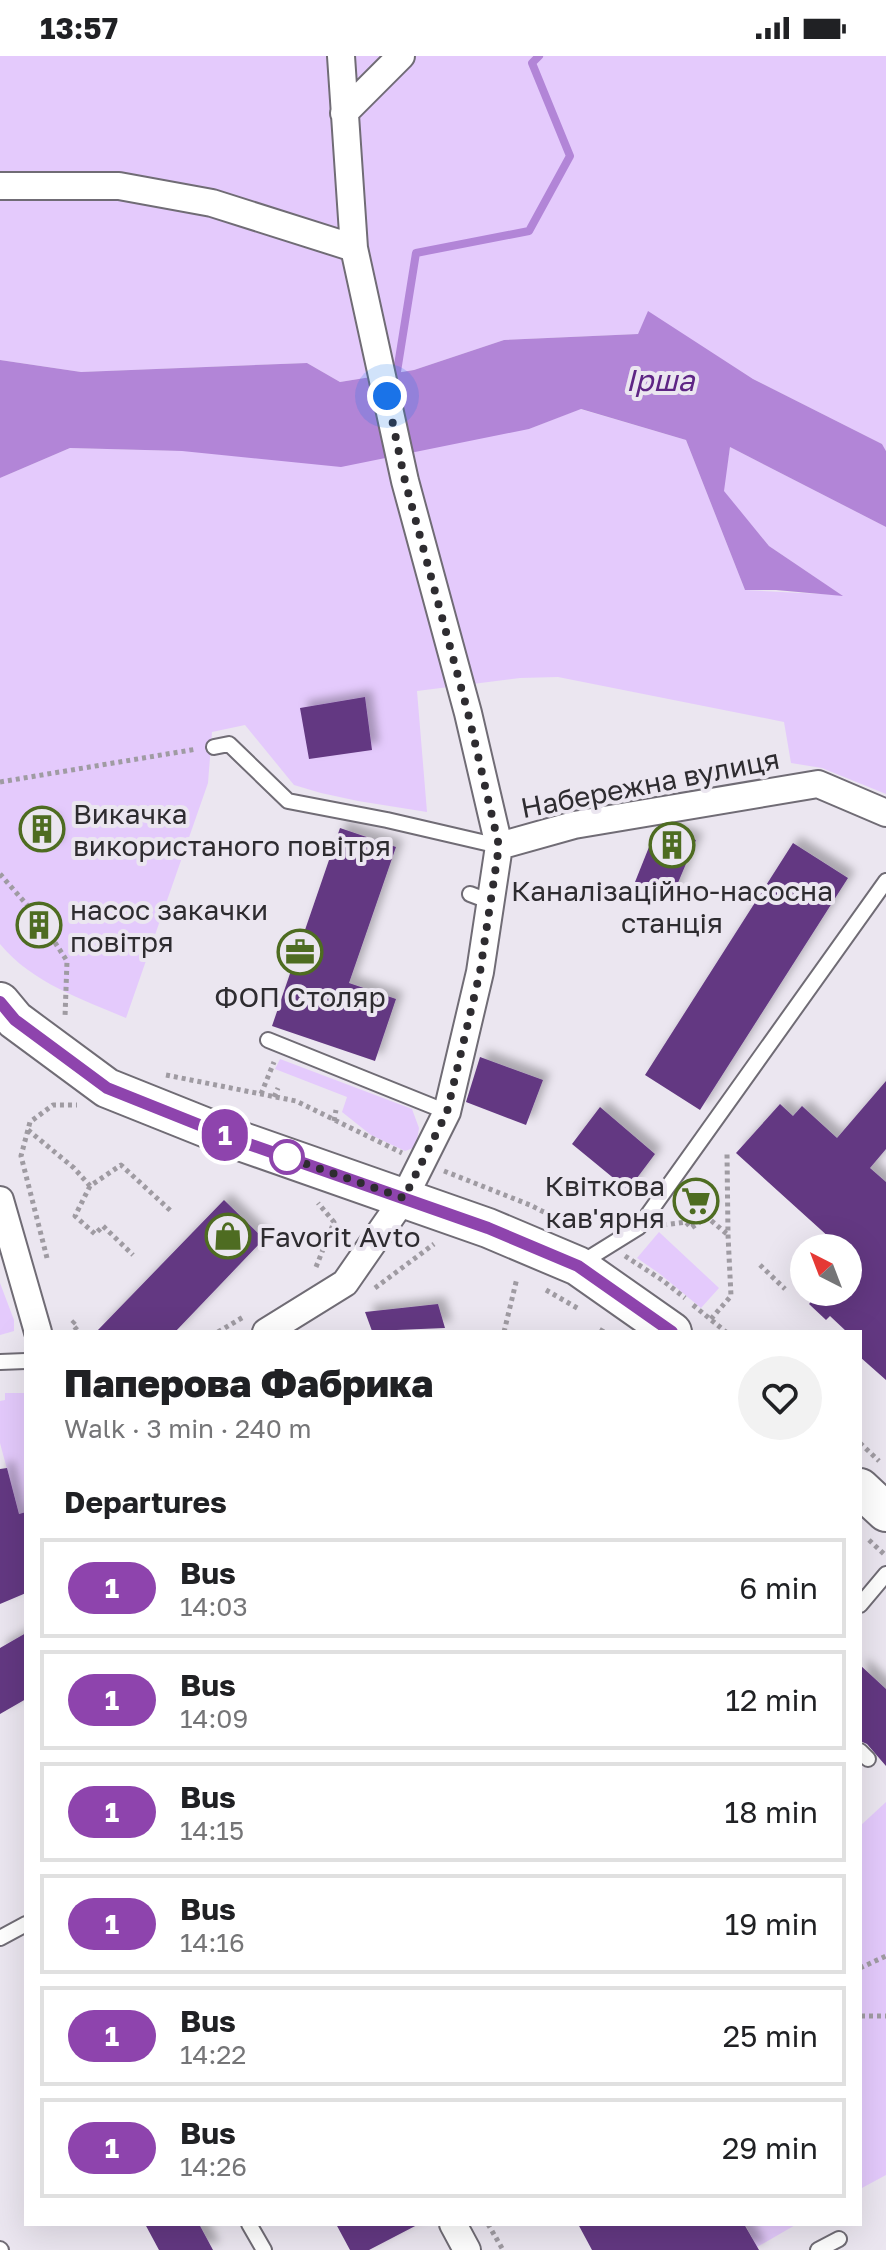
<!DOCTYPE html>
<html lang="en">
<head>
<meta charset="utf-8">
<style>
	:root { --surface:#fff; --page:#f2f2f2; --text:#202124; --muted:#757577; --line:#e0e0e0 }
	body { margin:0; font-family:"Golos Text",sans-serif; background:var(--page); color:var(--text); height:100vh; display:flex; flex-direction:column; font-size:30px; white-space:nowrap }
	* { box-sizing:border-box; margin:0 }
	p { font-size:26px; color:var(--muted) }
	.icon { flex:none; width:44px; height:44px; fill:none; stroke:currentColor; stroke-width:2; stroke-linecap:round; stroke-linejoin:round }
	.map { position:relative; flex:1; overflow:hidden }
	.details { position:absolute; left:24px; top:1274px; width:838px; height:896px; display:flex; flex-direction:column; background:var(--surface); border-radius:0px; box-shadow:0 8px 32px #0002 }
	.details>* { flex:none }
	.badge { padding:0 16px; border-radius:26px; font-size:28px; line-height:52px }
	.needle { width:52px; rotate:318deg }
	.fabs { position:absolute; left:790px; top:1178px; display:grid; gap:16px }
	.fabs a { display:grid; place-items:center; width:72px; height:72px; border-radius:50%; background:var(--surface); box-shadow:0 8px 32px #0002; font-size:40px }
	.you { position:absolute; width:40px; height:40px; margin:-20px; border:6px solid #fff; border-radius:50%; background:#1a73e8; box-shadow:0 0 0 12px #1a73e833 }
	.map>.badge { position:absolute; translate:-50% -50%; box-shadow:0 0 0 4px #fff }
	h2 { padding:0 40px; font-size:30px; line-height:72px }
	.round { display:grid; place-items:center; flex:none; width:84px; height:84px; border-radius:42px; background:var(--page) }
	.summary { display:flex; align-items:center; justify-content:space-between; height:136px; padding:0 40px }
	h1 { font-size:38px; font-weight:800; line-height:60px }
	ul { padding:0; list-style:none }
	li { display:flex; align-items:center; gap:24px; height:100px; margin:0 16px 12px; padding:0 24px; border:4px solid var(--line); border-radius:0px }
	li div { flex:1 }
	li b { display:block; font-size:30px }
	li em { font-style:normal }
	li .badge { min-width:88px; font-weight:700; text-align:center }
	.status { display:flex; justify-content:space-between; align-items:center; height:56px; padding:0 40px; background:var(--surface); direction:ltr }
	.status svg { height:22px; fill:currentColor }
	.map>svg:first-child { display:block }
	.green { fill:#e4cafc }
	.water { fill:#b285d7 }
	.lines { fill:none; stroke-linecap:round; stroke-linejoin:round }
	.stream { stroke:#b285d7; stroke-width:8 }
	.building { fill:#633882; filter:url(#shadow) }
	.service-casing { stroke:#706c75; stroke-width:18 }
	.minor-casing { stroke:#706c75; stroke-width:30 }
	.secondary-casing { stroke:#706c75; stroke-width:42 }
	.path { stroke:#9f9ba2; stroke-width:5; stroke-dasharray:4 4; stroke-linecap:butt }
	.service { stroke:#fff; stroke-width:14 }
	.minor { stroke:#fff; stroke-width:26 }
	.secondary { stroke:#fff; stroke-width:38 }
	.line-casing { stroke:#fff; stroke-width:18 }
	.line { stroke:#8e44ad; stroke-width:12 }
	.walk { stroke:#2e2c30; stroke-width:8; stroke-dasharray:0 14.4 }
	.stop-dot { fill:#fff; stroke:#8e44ad; stroke-width:4 }
	.labels { text-anchor:middle; dominant-baseline:central; stroke-width:8; stroke-linejoin:round; paint-order:stroke }
	.street-label { font-size:28px; fill:#2e2c30; stroke:#ebe6f0 }
	.poi-label { font-size:28px; fill:#2e2c30; stroke:#ebe6f0; text-anchor:start }
	.water-label { font-size:30px; font-style:italic; fill:#5e2584; stroke:#ebe6f0 }
</style>
</head>
<body>
<div class="status"><b>13:57</b><svg viewBox="0 0 49 12"><path d="M0 12V9h3v3zM5 12V6h3v6zM10 12V3h3v9zM15 12V0h3v12zM26 1h20v11H26zM47 4h2v5h-2z"/></svg></div>
<div class="map">
<svg width="886" height="2194" viewBox="0 0 886 2194">
	<defs>
		<filter id="shadow"><feDropShadow dx="7" dy="-7" stdDeviation="4" flood-color="#0004"/></filter>
	</defs>
	<rect width="100%" height="100%" fill="#ebe6f0"/>
	<path class="green" d="M0,0H886V395L882,388L753,323L648,256L638,278L504,284L414,314L340,326L307,307L81,316L0,304Z
		M580,353L686,384L745,534L841,539L769,490L723,435L730,391L886,471V738L822,712L791,707L784,666L558,621L520,622L417,635L427,756L358,745L321,737L294,729L245,669L212,676L208,727L126,962C82,943 32,927 0,888V422L70,392L182,395L529,373Z
		M280,1003L412,1053L419,1072L416,1091L405,1095L371,1079L342,1056L347,1041L275,1013Z
		M659,1176L719,1232L701,1252L660,1218L637,1202Z
		M0,1227L14,1264V1275L0,1279Z
		M5,1337H26V1456L19,1458L0,1387V1345L5,1344Z
		M886,1746V2119L860,2133V1770Z
		M745,2168H797L757,2191Z"/>
	<path class="water" d="M648,255L753,323L882,388L886,395V471L730,391L724,435L769,490L843,540L776,534H745L686,384L581,353L529,373L341,411L182,395L70,392L0,422V304L81,316L307,307L340,326L414,314L504,284L638,278Z"/>
	<g class="lines">
		<path class="stream" d="M395,328L416,197L529,175L570,100L532,7L539,0"/>
	</g>
	<path class="building" d="M365,641L372,694L309,703L300,652Z
		M52,765L56,791L35,795L30,768Z
		M663,770L696,784L672,841L635,826L657,771Z
		M340,772L396,791L349,927L396,943L375,1005L272,970Z
		M793,787L848,822L700,1054L645,1019Z
		M480,1001L543,1024L526,1069L466,1046Z
		M886,1025V1093L870,1112L886,1126V1324L860,1301V1276H847L830,1260L826,1264L809,1248L820,1236H848V1192H841L736,1097L780,1048L793,1060L802,1050L837,1082Z
		M600,1051L655,1098L628,1134L572,1088Z
		M696,1137L710,1152L692,1169L678,1155Z
		M224,1144L264,1183L175,1276H96Z
		M438,1248L445,1272L372,1275L365,1256Z
		M7,1412L19,1458L26,1456V1537L0,1548V1413Z
		M26,1577V1643L0,1658V1592Z
		M860,1609L886,1633V1710L867,1688L860,1685Z
		M145,2168H199L213,2194H159Z
		M336,2168H419L369,2194H350Z
		M578,2168H744L759,2194H592Z"/>
	<g class="lines">
		<g class="service-casing">
			<path id="service" d="M214,691L229,688L288,745L387,764L499,790
				M470,838L491,846
				M268,984L447,1056
				M581,1207L639,1171L886,825
				M0,1306L26,1305
				M860,1549L886,1518
				M860,1695L868,1703
				M0,1882L26,1868
				M249,2168L264,2194
				M0,2193L1,2194
				M818,2194L839,2183"/>
		</g>
		<g class="minor-casing">
			<path id="minor" d="M344,57L401,0
				M0,130H119L212,147L354,192
				M499,790L574,769L818,728L886,757
				M0,1144L38,1276
				M266,1276L345,1227L404,1142L447,1056L480,916L499,790L468,657L405,425L354,192L341,0
				M453,2168L467,2194"/>
		</g>
		<g class="secondary-casing">
			<path id="secondary" d="M0,946L15,964L107,1032L237,1084L488,1172L578,1210L672,1276
				M860,1432L886,1456"/>
		</g>
		<path class="path" d="M0,726L197,693
			M0,818L41,865L67,905L65,961
			M166,1019L296,1045L402,1097
			M261,1038L274,1006
			M274,1041L278,1032
			M334,1065L336,1054
			M28,1074L74,1112L90,1130L121,1109L172,1156
			M444,1115L530,1149L560,1164
			M90,1130L75,1160L95,1178L103,1170L133,1199
			M663,1169L686,1166L691,1172L707,1161L728,1179
			M625,1200L662,1224L685,1242
			M47,1202L21,1100L30,1066L53,1049H77
			M760,1209L785,1233
			M316,1211L334,1166L318,1147
			M375,1232L434,1188
			M546,1234L579,1253
			M693,1249L726,1276
			M711,1263L731,1240L728,1179L727,1097
			M75,1265L72,1268L79,1276
			M218,1276L245,1260
			M504,1276L517,1222
			M601,1276L605,1269
			M860,1387L879,1405
			M869,1484L885,1499
			M860,1912L886,1900
			M861,1960H886
			M488,2168L503,2194"/>
		<use href="#service" class="service"/>
		<use href="#minor" class="minor"/>
		<use href="#secondary" class="secondary"/>
	</g>
	<g class="lines">
		<g class="line-casing">
			<path id="line" d="M0,946L15,964L107,1032L237,1084L488,1172L578,1210L672,1276"/>
		</g>
		<use href="#line" class="line"/>
		<path class="walk" d="M287,1101L283,1100L404,1142L447,1056L480,916L499,790L468,657L405,425L387,340"/>
	</g>
	<defs>
		<g id="building-ring" transform="scale(2.3)"><circle r="9.5" fill="#ebe6f0" stroke="#4e6c21" stroke-width="1.5"/><path d="M-4-6H4V6H1V3H-1V6H-4ZM-2.5-4.3h1.7v1.8h-1.7ZM.8-4.3h1.7v1.8H.8ZM-2.5-1h1.7V.8h-1.7ZM.8-1h1.7V.8H.8Z" fill="#4e6c21"/></g>
		<g id="office-ring" transform="scale(2.3)"><circle r="9.5" fill="#ebe6f0" stroke="#4e6c21" stroke-width="1.5"/><path d="M-6-3h4V-5.5h4V-3h4V5H-6ZM-1-4.5V-3h2v-1.5ZM-6 0V1H6V0Z" fill="#4e6c21"/></g>
		<g id="supermarket-ring" transform="scale(2.3)"><circle r="9.5" fill="#ebe6f0" stroke="#4e6c21" stroke-width="1.5"/><path d="M-6-5.5h2.5l.6 2H6L4.5 2H-2.5L-4.4-4H-6ZM-1.5 3.2a1.3 1.3 0 1 0 .1 0ZM3 3.2a1.3 1.3 0 1 0 .1 0Z" fill="#4e6c21"/></g>
		<g id="shop-ring" transform="scale(2.3)"><circle r="9.5" fill="#ebe6f0" stroke="#4e6c21" stroke-width="1.5"/><path d="M-5-2.5h2.3a2.7 3.5 0 0 1 5.4 0H5L5.5 6h-11ZM-1.5-2.5h3a1.5 2.3 0 0 0-3 0Z" fill="#4e6c21"/></g>
	</defs>
	<g fill-rule="evenodd">
		<use href="#building-ring" x="42" y="773"/>
		<use href="#building-ring" x="672" y="789"/>
		<use href="#building-ring" x="39" y="869"/>
		<use href="#office-ring" x="300" y="896"/>
		<use href="#supermarket-ring" x="696" y="1145"/>
		<use href="#shop-ring" x="228" y="1180"/>
	</g>
	<circle class="stop-dot" cx="287" cy="1101" r="16"/>
	<g class="labels">
		<g class="street-label">
			<text transform="translate(650 727) rotate(-11)">Набережна вулиця</text>
		</g>
		<g class="poi-label">
			<text x="73" y="757">Викачка<tspan x="73" dy="32">використаного повітря</tspan></text>
			<text x="672" y="834" text-anchor="middle">Каналізаційно-насосна<tspan x="672" dy="32">станція</tspan></text>
			<text x="70" y="853">насос закачки<tspan x="70" dy="32">повітря</tspan></text>
			<text x="300" y="940" text-anchor="middle">ФОП Столяр</text>
			<text x="665" y="1129" text-anchor="end">Квіткова<tspan x="665" dy="32">кав'ярня</tspan></text>
			<text x="259" y="1180">Favorit Avto</text>
		</g>
		<g class="water-label">
			<text x="660" y="324">Ірша</text>
		</g>
	</g>
</svg>
<div class="fabs">
<a><svg class="needle" viewBox="-14 -14 28 28"><path d="M0-13l5 13h-10z" fill="#e53935"/><path d="M0 13l5-13h-10z" fill="#757577"/></svg></a>
</div>
<div class="you" style="left:387px;top:340px"></div>
<b class="badge" style="left:225px;top:1079px;background:#8e44ad;color:#fff">1</b>
<section class="details">
<div class="summary"><div><h1>Паперова Фабрика</h1><p>Walk · 3 min · 240 m</p></div><a class="round"><svg class="icon" aria-label="heart" viewBox="0 0 24 24"><path d="M12 20l-8-8c-3-5 5-10 8-4 3-6 11-1 8 4z"/></svg></a></div>
<h2>Departures</h2>
<ul>
<li><span class="badge" style="background:#8e44ad;color:#fff">1</span><div><b>Bus</b><p>14:03</p></div><em>6 min</em></li>
<li><span class="badge" style="background:#8e44ad;color:#fff">1</span><div><b>Bus</b><p>14:09</p></div><em>12 min</em></li>
<li><span class="badge" style="background:#8e44ad;color:#fff">1</span><div><b>Bus</b><p>14:15</p></div><em>18 min</em></li>
<li><span class="badge" style="background:#8e44ad;color:#fff">1</span><div><b>Bus</b><p>14:16</p></div><em>19 min</em></li>
<li><span class="badge" style="background:#8e44ad;color:#fff">1</span><div><b>Bus</b><p>14:22</p></div><em>25 min</em></li>
<li><span class="badge" style="background:#8e44ad;color:#fff">1</span><div><b>Bus</b><p>14:26</p></div><em>29 min</em></li>
</ul>
</section>
</div>
</body>
</html>
